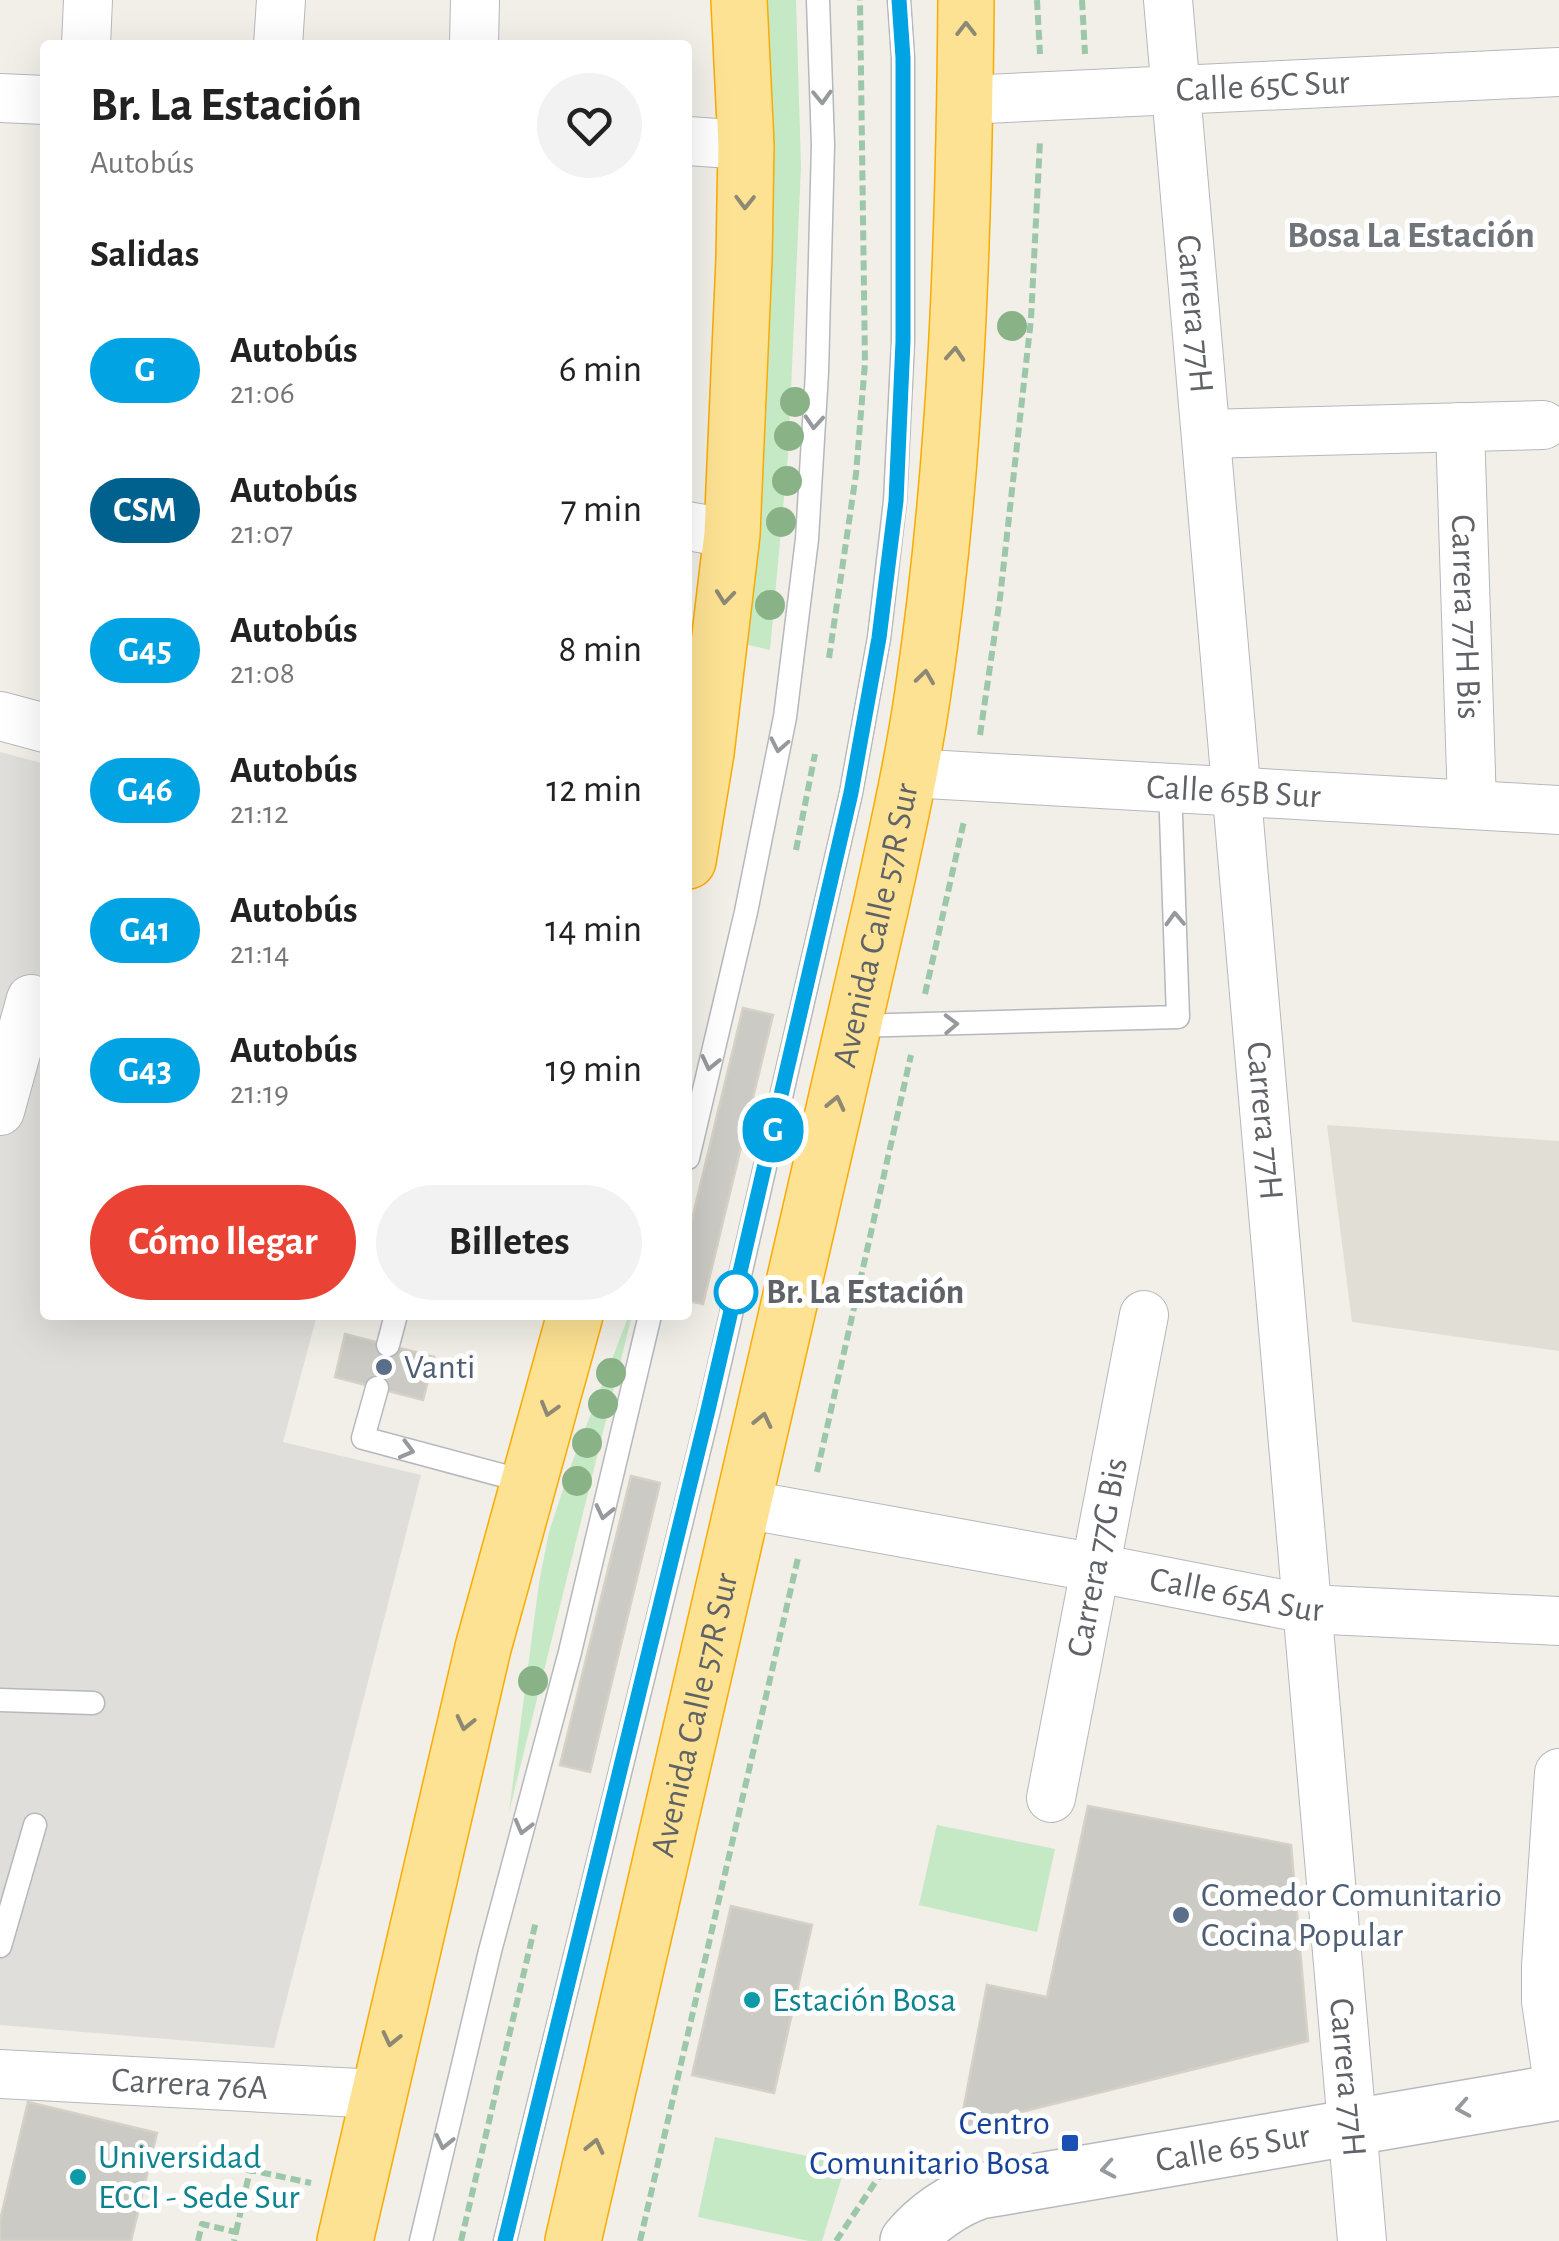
<!DOCTYPE html>
<html lang="es">
<head>
<meta charset="utf-8">
<style>
	:root { --surface:#fff; --page:#f2f2f2; --text:#222; --muted:#767676; --accent:#ea4335 }
	body { margin:0; font-family:"Alegreya Sans",sans-serif; background:var(--page); color:var(--text); height:100vh; display:flex; flex-direction:column; font-size:38px; white-space:nowrap }
	* { box-sizing:border-box; margin:0 }
	p { font-size:32px; color:var(--muted) }
	.icon { flex:none; width:55px; height:55px; fill:none; stroke:currentColor; stroke-width:2; stroke-linecap:round; stroke-linejoin:round }
	.map { position:relative; flex:1; overflow:hidden }
	.drawer { position:absolute; left:40px; top:40px; width:652px; height:1280px; display:flex; flex-direction:column; background:var(--surface); border-radius:10px; box-shadow:0 10px 40px #0002 }
	.drawer>* { flex:none }
	.badge { padding:0 20px; border-radius:32px; font-size:35px; line-height:65px }
	.map>.badge { position:absolute; translate:-50% -50%; box-shadow:0 0 0 5px #fff }
	h2 { padding:0 50px; font-size:38px; line-height:90px }
	.round { display:grid; place-items:center; flex:none; width:105px; height:105px; border-radius:52px; background:var(--page) }
	.overview { display:flex; align-items:center; justify-content:space-between; height:170px; padding:0 50px }
	h1 { font-size:48px; font-weight:600; line-height:75px }
	.primary-button { display:flex; gap:20px; margin-top:auto; padding:20px 50px }
	.primary-button a { flex:1; height:115px; border-radius:60px; background:var(--accent); color:#fff; font-size:40px; font-weight:600; line-height:115px; text-align:center }
	.primary-button a+a { background:var(--page); color:var(--text) }
	ul { padding:0; list-style:none }
	li { display:flex; align-items:center; gap:30px; height:140px; padding:0 50px }
	li div { flex:1 }
	li b { display:block; font-size:38px }
	li em { font-style:normal }
	li .badge { min-width:110px; font-weight:700; text-align:center }
	.map>svg:first-child { display:block }
	.industrial { fill:#e0deda }
	.education { fill:#e1ded6 }
	.green { fill:#c5e8c5 }
	.building { fill:#cccac5; stroke:#d6d1c6; stroke-width:2.5 }
	.lines { fill:none; stroke-linecap:round; stroke-linejoin:round }
	.lane-casing { stroke:#b5b8bc; stroke-width:25 }
	.street-casing { stroke:#b5b8bc; stroke-width:50 }
	.secondary-casing { stroke:#b6babf; stroke-width:58 }
	.highway-casing { stroke:#f9ab00; stroke-width:58 }
	.path { stroke:#9cc7a9; stroke-width:6; stroke-dasharray:10 5; stroke-linecap:butt }
	.lane { stroke:#fff; stroke-width:22 }
	.street { stroke:#fff; stroke-width:48 }
	.secondary { stroke:#fff; stroke-width:55 }
	.highway { stroke:#fde293; stroke-width:55 }
	.tree { fill:#89b387 }
	.oneway { stroke:#8e8975 }
	.oneway2 { stroke:#979a9d }
	.line-casing { stroke:#fff; stroke-width:22 }
	.line { stroke:#01a3e3; stroke-width:15 }
	.stop-dot { fill:#fff; stroke:#01a3e3; stroke-width:5 }
	.service-dot { fill:#5c6f8a; stroke:#fff; stroke-width:4 }
	.culture-dot { fill:#0f9aa8; stroke:#fff; stroke-width:4 }
	.transit-dot { fill:#1a4fb4; stroke:#fff; stroke-width:4 }
	.labels { text-anchor:middle; dominant-baseline:central; stroke-width:10; stroke-linejoin:round; paint-order:stroke }
	.street-label { font-size:35px; fill:#5f6368; stroke:#fff }
	.stop-label { font-size:35px; font-weight:bold; fill:#5f6368; stroke:#fff; text-anchor:start }
	.service-label { font-size:35px; fill:#4e5e75; stroke:#fff; text-anchor:start }
	.culture-label { font-size:35px; fill:#0d838f; stroke:#fff; text-anchor:start }
	.transit-label { font-size:35px; fill:#164399; stroke:#fff; text-anchor:end }
	.neighbourhood-label { font-size:38px; font-weight:bold; fill:#70757a; stroke:#fff }
</style>
</head>
<body>
<div class="map">
<svg width="1559" height="2241" viewBox="0 0 1559 2241">
	<rect width="100%" height="100%" fill="#f1efe8"/>
	<path class="industrial" d="M0,752L45,764V1315H317L283,1442L421,1475L274,2048L0,2025Z"/>
	<path class="education" d="M1327,1125L1559,1141V1351L1352,1322Z"/>
	<path class="green" d="M765,0H796L801,167L788,455L770,650L744,644L765,439L770,183Z
		M629,1315H632L509,1812L539,1583L549,1532L570,1468Z
		M937,1825L1055,1849L1037,1932L919,1905Z
		M715,2137L846,2164L822,2241H809L698,2217Z"/>
	<path class="building" d="M743,1008L773,1015L703,1304L688,1301V1236Z
		M345,1334L434,1357L423,1400L335,1377Z
		M631,1476L660,1483L590,1772L560,1765Z
		M1088,1806L1291,1845L1308,2041L960,2127L987,1985L1047,1997Z
		M731,1906L812,1925L774,2093L692,2075Z
		M28,2102L157,2133L131,2241H0V2221Z"/>
	<g class="lines">
		<g class="lane-casing">
			<path id="lane" d="M854,1026L1178,1017L1170,787
				M688,1158L746,912L785,717L807,539L817,372L823,145L818,0
				M388,1345L396,1315
				M377,1388L363,1438L527,1482
				M0,1700L93,1703
				M0,1946L35,1825
				M421,2241L490,1951L570,1652L650,1315
				M505,2241L709,1410L851,793L879,638L895,501L903,341V58L899,0"/>
		</g>
		<g class="street-casing">
			<g id="street">
				<path id="s1" d="M1168,0L1362,2241"/>
				<path d="M86,45L88,0"/>
				<path d="M278,45L281,0"/>
				<path d="M474,45L475,0"/>
				<path d="M0,98L45,100"/>
				<path id="s2" d="M965,100L1559,72"/>
				<path d="M688,141L746,145"/>
				<path id="s3" d="M1460,427L1472,805"/>
				<path d="M1206,434L1543,425"/>
				<path d="M688,526L732,534"/>
				<path d="M0,716L45,728"/>
				<path id="s4" d="M909,773L1559,810"/>
				<path d="M0,1111L31,999"/>
				<path id="s5" d="M743,1504L1097,1568L1307,1609L1559,1621"/>
				<path d="M1559,1773L1546,1966V2001L1559,2090"/>
				<path id="s6" d="M1051,1798L1144,1315"/>
				<path id="s7" d="M0,2074L378,2094"/>
			</g>
		</g>
		<g class="secondary-casing">
			<g id="secondary">
				<path id="s8" d="M908,2241C926,2219 953,2200 980,2191L1559,2092"/>
			</g>
		</g>
		<g class="highway-casing">
			<g id="highway">
				<path d="M688,861L706,753L732,534L744,259L746,145L739,0"/>
				<path d="M345,2241L483,1648L575,1315"/>
				<path id="s9" d="M573,2241L882,901C897,832 913,762 923,692C957,463 964,231 966,0"/>
			</g>
		</g>
		<path class="path" d="M1037,0L1040,54
			M1082,0L1085,54
			M829,658L856,474L865,363L860,0
			M980,735L1000,598L1031,319L1040,141
			M796,850L815,754
			M925,994L964,821
			M688,1307L689,1301
			M817,1472L911,1055
			M236,2232L250,2170L311,2183
			M198,2241L202,2224L236,2232L234,2241
			M461,2241L536,1921
			M640,2241L798,1558
			M836,2241L880,2175L913,2169"/>
		<use href="#lane" class="lane"/>
		<use href="#street" class="street"/>
		<use href="#secondary" class="secondary"/>
		<use href="#highway" class="highway"/>
	</g>
	<g class="tree">
		<circle cx="1012" cy="326" r="15"/>
		<circle cx="795" cy="402" r="15"/>
		<circle cx="789" cy="436" r="15"/>
		<circle cx="787" cy="481" r="15"/>
		<circle cx="781" cy="522" r="15"/>
		<circle cx="770" cy="605" r="15"/>
		<circle cx="611" cy="1373" r="15"/>
		<circle cx="603" cy="1404" r="15"/>
		<circle cx="587" cy="1443" r="15"/>
		<circle cx="577" cy="1481" r="15"/>
		<circle cx="533" cy="1681" r="15"/>
	</g>
	<defs><path id="oneway-chevron" d="M-2-3.5L2.5 0L-2 3.5" fill="none" stroke-width="1.6" stroke-linecap="round" stroke-linejoin="round" transform="scale(2.5)"/></defs>
	<g class="oneway">
		<use href="#oneway-chevron" transform="translate(966 29) rotate(-90)"/>
		<use href="#oneway-chevron" transform="translate(745 202) rotate(91)"/>
		<use href="#oneway-chevron" transform="translate(955 354) rotate(-86)"/>
		<use href="#oneway-chevron" transform="translate(725 597) rotate(96)"/>
		<use href="#oneway-chevron" transform="translate(925 677) rotate(-82)"/>
		<use href="#oneway-chevron" transform="translate(836 1103) rotate(-77)"/>
		<use href="#oneway-chevron" transform="translate(549 1409) rotate(106)"/>
		<use href="#oneway-chevron" transform="translate(763 1420) rotate(-77)"/>
		<use href="#oneway-chevron" transform="translate(465 1723) rotate(103)"/>
		<use href="#oneway-chevron" transform="translate(391 2039) rotate(103)"/>
		<use href="#oneway-chevron" transform="translate(595 2146) rotate(-77)"/>
	</g>
	<g class="oneway2">
		<use href="#oneway-chevron" transform="translate(822 97) rotate(88)"/>
		<use href="#oneway-chevron" transform="translate(814 422) rotate(94)"/>
		<use href="#oneway-chevron" transform="translate(779 745) rotate(101)"/>
		<use href="#oneway-chevron" transform="translate(1175 919) rotate(-92)"/>
		<use href="#oneway-chevron" transform="translate(951 1024) rotate(-2)"/>
		<use href="#oneway-chevron" transform="translate(710 1063) rotate(103)"/>
		<use href="#oneway-chevron" transform="translate(407 1450) rotate(15)"/>
		<use href="#oneway-chevron" transform="translate(604 1512) rotate(103)"/>
		<use href="#oneway-chevron" transform="translate(523 1827) rotate(105)"/>
		<use href="#oneway-chevron" transform="translate(1463 2108) rotate(170)"/>
		<use href="#oneway-chevron" transform="translate(444 2142) rotate(103)"/>
		<use href="#oneway-chevron" transform="translate(1108 2169) rotate(170)"/>
	</g>
	<g class="lines">
		<g class="line-casing">
			<path id="line" d="M505,2241L708,1410L851,793L879,638L896,501L903,341V58L899,0"/>
		</g>
		<use href="#line" class="line"/>
	</g>
	<circle class="stop-dot" cx="736" cy="1292" r="20"/>
	<g class="service-dot">
		<circle cx="384" cy="1367" r="10"/>
		<circle cx="1181" cy="1915" r="10"/>
	</g>
	<g class="culture-dot">
		<circle cx="752" cy="2000" r="10"/>
		<circle cx="78" cy="2177" r="10"/>
	</g>
	<rect class="transit-dot" x="1060" y="2133" width="20" height="20" rx="5"/>
	<g class="labels">
		<g class="street-label">
			<text stroke="none"><textPath href="#s2" startOffset="298">Calle 65C Sur</textPath></text>
			<text stroke="none"><textPath href="#s1" startOffset="315">Carrera 77H</textPath></text>
			<text stroke="none"><textPath href="#s3" startOffset="190">Carrera 77H Bis</textPath></text>
			<text stroke="none"><textPath href="#s4" startOffset="325">Calle 65B Sur</textPath></text>
			<text stroke="none"><textPath href="#s9" startOffset="1350">Avenida Calle 57R Sur</textPath></text>
			<text stroke="none"><textPath href="#s1" startOffset="1125">Carrera 77H</textPath></text>
			<text stroke="none"><textPath href="#s6" startOffset="245">Carrera 77G Bis</textPath></text>
			<text stroke="none"><textPath href="#s5" startOffset="502">Calle 65A Sur</textPath></text>
			<text stroke="none"><textPath href="#s9" startOffset="540">Avenida Calle 57R Sur</textPath></text>
			<text stroke="none"><textPath href="#s1" startOffset="2085">Carrera 77H</textPath></text>
			<text stroke="none"><textPath href="#s7" startOffset="190">Carrera 76A</textPath></text>
			<text stroke="none"><textPath href="#s8" startOffset="345">Calle 65 Sur</textPath></text>
		</g>
		<g class="stop-label">
			<text x="766" y="1292">Br. La Estación</text>
		</g>
		<g class="service-label">
			<text x="404" y="1367">Vanti</text>
			<text x="1201" y="1895">Comedor Comunitario<tspan x="1201" dy="40">Cocina Popular</tspan></text>
		</g>
		<g class="culture-label">
			<text x="772" y="2000">Estación Bosa</text>
			<text x="98" y="2157">Universidad<tspan x="98" dy="40">ECCI - Sede Sur</tspan></text>
		</g>
		<g class="transit-label">
			<text x="1050" y="2123">Centro<tspan x="1050" dy="40">Comunitario Bosa</tspan></text>
		</g>
		<g class="neighbourhood-label">
			<text x="1411" y="236">Bosa La Estación</text>
		</g>
	</g>
</svg>
<b class="badge" style="left:773px;top:1130px;background:#01a3e3;color:#fff">G</b>
<section class="drawer">
<div class="overview"><div><h1>Br. La Estación</h1><p>Autobús</p></div><a class="round"><svg class="icon" aria-label="heart" viewBox="0 0 24 24"><path d="M12 20l-8-8c-3-5 5-10 8-4 3-6 11-1 8 4z"/></svg></a></div>
<h2>Salidas</h2>
<ul>
<li><span class="badge" style="background:#01a3e3;color:#fff">G</span><div><b>Autobús</b><p>21:06</p></div><em>6 min</em></li>
<li><span class="badge" style="background:#00618e;color:#fff">CSM</span><div><b>Autobús</b><p>21:07</p></div><em>7 min</em></li>
<li><span class="badge" style="background:#01a3e3;color:#fff">G45</span><div><b>Autobús</b><p>21:08</p></div><em>8 min</em></li>
<li><span class="badge" style="background:#01a3e3;color:#fff">G46</span><div><b>Autobús</b><p>21:12</p></div><em>12 min</em></li>
<li><span class="badge" style="background:#01a3e3;color:#fff">G41</span><div><b>Autobús</b><p>21:14</p></div><em>14 min</em></li>
<li><span class="badge" style="background:#01a3e3;color:#fff">G43</span><div><b>Autobús</b><p>21:19</p></div><em>19 min</em></li>
</ul>
<div class="primary-button"><a>Cómo llegar</a><a>Billetes</a></div>
</section>
</div>
</body>
</html>
